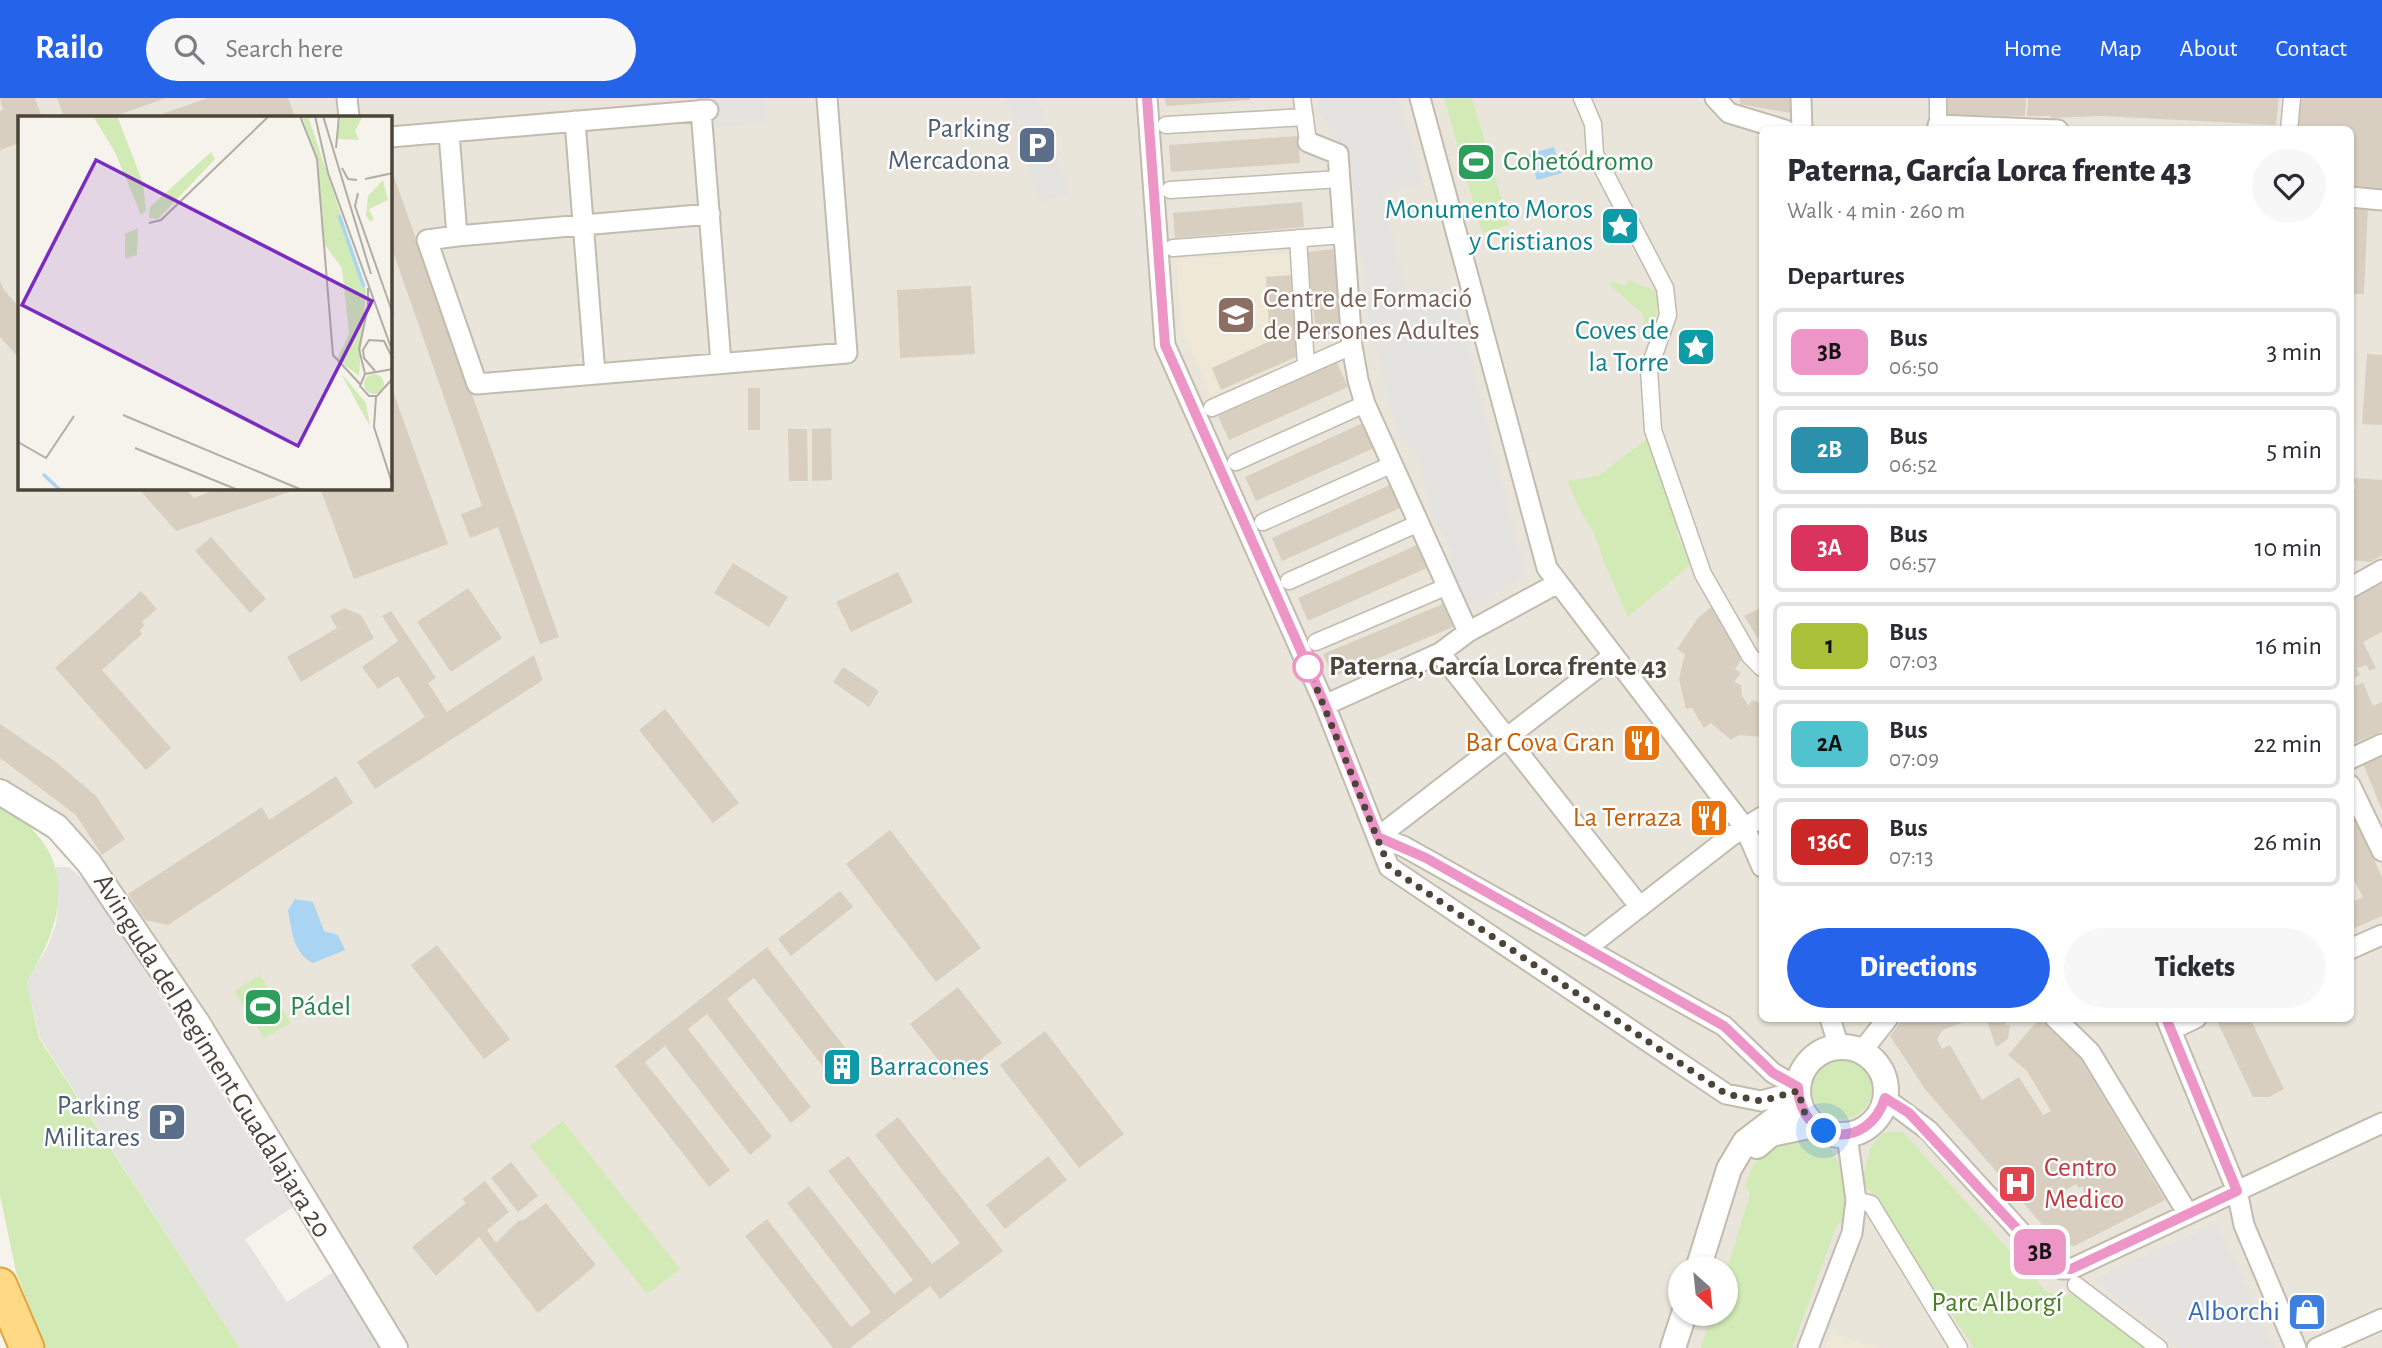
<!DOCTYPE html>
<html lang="en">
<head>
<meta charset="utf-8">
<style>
	:root { --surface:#fff; --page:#f7f7f7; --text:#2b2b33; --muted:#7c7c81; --line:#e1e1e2; --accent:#2563eb }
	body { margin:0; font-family:"Alegreya Sans",sans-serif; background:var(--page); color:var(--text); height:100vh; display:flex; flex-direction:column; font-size:26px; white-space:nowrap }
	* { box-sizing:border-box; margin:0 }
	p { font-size:23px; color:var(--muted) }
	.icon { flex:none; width:38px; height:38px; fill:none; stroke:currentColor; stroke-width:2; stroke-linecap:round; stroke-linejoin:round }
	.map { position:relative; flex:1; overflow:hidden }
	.panel { position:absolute; left:1759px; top:28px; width:595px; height:896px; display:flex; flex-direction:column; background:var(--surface); border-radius:10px; box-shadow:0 2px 5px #0004 }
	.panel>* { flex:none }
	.badge { padding:0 14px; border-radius:10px; font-size:24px; line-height:46px }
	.needle { width:46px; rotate:153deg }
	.controls { position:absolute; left:1668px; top:1158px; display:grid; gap:14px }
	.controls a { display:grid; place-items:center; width:70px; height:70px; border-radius:50%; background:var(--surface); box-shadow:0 2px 5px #0004; font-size:35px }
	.you { position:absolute; width:35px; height:35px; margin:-18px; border:5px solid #fff; border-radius:50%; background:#1a73e8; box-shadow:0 0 0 10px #1a73e833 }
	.map>.badge { position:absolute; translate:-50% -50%; box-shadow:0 0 0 4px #fff }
	h2 { padding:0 28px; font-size:26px; line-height:63px }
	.round { display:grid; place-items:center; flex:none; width:74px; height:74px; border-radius:37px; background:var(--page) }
	.overview { display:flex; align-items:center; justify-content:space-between; height:119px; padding:0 28px }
	h1 { font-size:33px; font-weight:800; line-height:52px }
	.primary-button { display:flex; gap:14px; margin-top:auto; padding:14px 28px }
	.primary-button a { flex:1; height:80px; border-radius:42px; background:var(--accent); color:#fff; font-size:28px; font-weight:800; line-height:80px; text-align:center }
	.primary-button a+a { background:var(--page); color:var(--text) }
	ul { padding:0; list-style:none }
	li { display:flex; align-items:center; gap:21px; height:88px; margin:0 14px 10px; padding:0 14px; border:4px solid var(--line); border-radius:10px }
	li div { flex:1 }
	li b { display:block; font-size:26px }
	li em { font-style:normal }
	li .badge { min-width:77px; font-weight:700; text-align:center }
	header { display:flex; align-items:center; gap:42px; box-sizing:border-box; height:98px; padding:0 35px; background:var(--accent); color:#fff }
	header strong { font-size:33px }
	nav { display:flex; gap:38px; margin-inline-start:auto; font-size:24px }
	.search { width:490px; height:63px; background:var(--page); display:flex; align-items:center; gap:18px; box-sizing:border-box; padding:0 24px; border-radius:38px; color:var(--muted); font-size:26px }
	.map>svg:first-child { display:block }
	.residential { fill:#eae5da; fill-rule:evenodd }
	.education { fill:#efe8d6 }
	.green { fill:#d2eab5 }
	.parking { fill:#e5e3e0 }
	.water { fill:#a9d4f2 }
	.building { fill:#d8cfc1; fill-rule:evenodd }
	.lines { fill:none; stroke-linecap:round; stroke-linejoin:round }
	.pedestrian-casing { stroke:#c2bbae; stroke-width:19 }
	.minor-casing { stroke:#c2bbae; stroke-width:23 }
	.tertiary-casing { stroke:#c2bbae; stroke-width:28 }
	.trunk-casing { stroke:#e0a43c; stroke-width:37 }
	.pedestrian { stroke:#fff; stroke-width:16 }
	.minor { stroke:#fff; stroke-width:19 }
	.tertiary { stroke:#fff; stroke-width:24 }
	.trunk { stroke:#ffd985; stroke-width:33 }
	.line-casing { stroke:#fff; stroke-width:16 }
	.line { stroke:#ee95c8; stroke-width:10 }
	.walk { stroke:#4b4439; stroke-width:7; stroke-dasharray:0 12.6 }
	.stop-dot { fill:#fff; stroke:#ee95c8; stroke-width:3.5 }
	.labels { text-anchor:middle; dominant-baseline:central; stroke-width:5; stroke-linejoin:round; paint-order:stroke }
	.service-label { font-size:28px; fill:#4e5e75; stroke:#fff; text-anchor:end }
	.leisure-label { font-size:28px; fill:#27864d; stroke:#fff; text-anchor:start }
	.culture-label { font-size:28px; fill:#0d838f; stroke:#fff; text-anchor:end }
	.education-label { font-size:28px; fill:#785e54; stroke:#fff; text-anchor:start }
	.stop-label { font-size:28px; font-weight:bold; fill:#4b4439; stroke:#fff; text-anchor:start }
	.food-label { font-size:28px; fill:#c56008; stroke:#fff; text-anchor:end }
	.street-label { font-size:28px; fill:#4b4439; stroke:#fff }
	.health-label { font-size:28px; fill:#be3a42; stroke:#fff; text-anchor:start }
	.park-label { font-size:28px; fill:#4a7f2a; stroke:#fff }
	.shop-label { font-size:28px; fill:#366cbe; stroke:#fff; text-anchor:end }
	.inset-river { fill:none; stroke:#a9d4f2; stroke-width:3.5 }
	.inset-road { fill:none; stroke:#b2ada4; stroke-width:2 }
	.view { fill:#7b2cbf; fill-opacity:0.15; stroke:#7b2cbf; stroke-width:3.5 }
	.inset-edge { fill:none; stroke:#4b4439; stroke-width:3.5 }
</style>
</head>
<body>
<header>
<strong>Railo</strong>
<div class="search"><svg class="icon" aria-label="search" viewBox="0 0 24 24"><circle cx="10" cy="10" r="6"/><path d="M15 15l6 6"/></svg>Search here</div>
<nav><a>Home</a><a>Map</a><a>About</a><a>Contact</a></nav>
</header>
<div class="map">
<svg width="2382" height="1250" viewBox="0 0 2382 1250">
	<rect width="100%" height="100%" fill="#f6f3ec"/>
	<path class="residential" d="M0,0H2382V1250H402L77,734L0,682ZM19,19H390V390H19ZM1762,32H2350V920H1762ZM1680,1171H1726V1216H1680Z"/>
	<path class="education" d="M1290,155L1296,259L1210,298L1181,227L1176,161Z
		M1831,1235L1879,1250H1880H1825Z"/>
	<path class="green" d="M1444,0H1472L1509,127L1482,135Z
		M1628,182L1658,194L1655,233L1643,229L1644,217L1610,187L1612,184L1626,188Z
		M1647,341L1651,342L1682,429L1676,433L1691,466L1628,519L1606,469L1593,432L1584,420L1567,383L1598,378Z
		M0,706C78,754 69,814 27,884L39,940L240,1250H45L16,1174L0,1097Z
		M260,877L291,925L264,940L234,893Z
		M1812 991a30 30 0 1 1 60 0a30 30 0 1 1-60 0Z
		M563,1023L680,1171L647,1196L530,1048Z
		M1902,1033L2046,1193L2061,1200L2076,1193L2151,1250H1974L1862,1082L1871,1049L1883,1035Z
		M1814,1038C1846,1053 1843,1090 1847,1121L1837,1126L1792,1250H1701L1712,1216H1726V1175L1750,1096L1745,1088C1762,1042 1768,1049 1814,1038Z"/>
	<path class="parking" d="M712,0H765L767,25L714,29Z
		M1006,0H1038L1069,95L1039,105Z
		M1318,0H1398L1424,85L1383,97V101L1408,195L1438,188L1441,199L1455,196L1526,478L1468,508L1448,476L1451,453L1432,418L1417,356L1398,337L1368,216L1367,189L1356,133L1357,102L1346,56L1319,16Z
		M56,769H69L91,788L293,1109L245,1141L287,1204L335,1173L383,1250H240L40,940L27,884L48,848L56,826L59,801Z
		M2217,1125L2274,1250H2179L2094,1181Z"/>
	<path class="water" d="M1554,49L1562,75L1537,82L1529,56Z
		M295,801L313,804L324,833L338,837L345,852L313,865C293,855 292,833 288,812Z"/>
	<path class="building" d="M0,0H35L42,19H19V45L0,52V13L3,12Z
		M57,0H166L113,19H64Z
		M208,0H288L295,19H153Z
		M1165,0H1250V2L1166,8Z
		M1740,0H1795L1796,16L1740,6Z
		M1943,0H2026L2025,18L1943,17Z
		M2028,0H2279L2276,27L2101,18L2050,20L2051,18H2027Z
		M2305,0H2382V92L2350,89V32H2297L2301,1Z
		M1298,38L1300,65L1171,74L1169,47Z
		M390,68L559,539L540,546L498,429L470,440L461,416L482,408L390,145Z
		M1302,104L1304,129L1175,140L1173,115Z
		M2350,107L2368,109L2364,196H2350Z
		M1333,151L1344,238L1317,242L1307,154Z
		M1291,177L1296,259L1221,292L1212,270L1270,243L1266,179Z
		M0,183L4,192L19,209V260L0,239Z
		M971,188L975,256L900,260L897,192Z
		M2367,256L2382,257V327L2362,326Z
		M1337,265L1348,289L1229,342L1218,318Z
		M390,285L448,446L354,481L320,390H390Z
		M748,290H760V332H748Z
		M1363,325L1374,350L1256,403L1245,379Z
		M831,330L832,382L812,383V331Z
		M788,331H807L808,383H789Z
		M2353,380L2382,382V457L2371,464L2350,462V390L2356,391Z
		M1390,387L1400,410L1282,463L1272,440Z
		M138,390H185L194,400L219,390L298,391L176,433Z
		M211,439L266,501L250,515L195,453Z
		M1417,447L1427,470L1308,523L1298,500Z
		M733,465L788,499L769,529L714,495Z
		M898,474L913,504L851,534L836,504Z
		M2382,486V534L2363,544L2376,570L2369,573L2367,567L2357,570L2360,577L2353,581L2356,588L2363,584L2373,608L2382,604V633L2350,647V501Z
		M468,490L502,540L451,574L417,524Z
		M141,493L157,511L142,524L145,527L140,532L142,536L102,572L171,650L146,672L55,570Z
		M1443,506L1453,529L1333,579L1323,556Z
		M1711,509L1744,558L1735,571L1741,575L1734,584L1741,587L1742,598L1749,608L1752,602L1762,606V639L1739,637L1731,642L1711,625L1704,630L1692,610L1686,611L1679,581L1685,556L1677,551L1698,520Z
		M1762,509V547L1744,518Z
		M344,510L361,517L374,540L301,584L287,559L337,530L330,518Z
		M391,513L436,580L428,585L447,614L534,557L543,582L375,691L357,664L425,619L398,578L378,591L362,569L398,543L382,518Z
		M843,569L879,593L869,609L833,584Z
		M665,611L739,705L713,725L639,632Z
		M0,626L56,664L96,698L125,741L102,757L76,717L0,660Z
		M2382,657V712L2363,666Z
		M336,678L353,705L168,827L145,822L128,796L262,709L269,722Z
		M2350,710L2382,779V818L2350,832V805L2363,799L2350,774Z
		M890,732L981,850L936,884L846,766Z
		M840,793L853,809L791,858L778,841Z
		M437,847L510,941L484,961L411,867Z
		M767,849L861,970L838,988L754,880L727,901L811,1009L791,1025L707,916L688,931L772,1039L750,1057L665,948L645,964L730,1072L709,1089L615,968Z
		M958,889L1002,945L954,982L910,926Z
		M1904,920H1973L1943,932L1937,941L1942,951L1950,947L1982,1002L2019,979L2043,1017L2051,1013L2027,973L2008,957L2039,921L2080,960L2165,1102L2074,1148L2058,1145L1925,991L1890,938ZM2076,1086L2079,1090L2083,1088L2084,1101L2071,1107L2064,1093Z
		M1986,920H2005L2006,927H2010L2008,941L1996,949Z
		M2221,920H2250L2284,991L2269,999H2253L2217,923Z
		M1045,933L1124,1036L1079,1070L1000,967Z
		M898,1019L1003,1153L940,1201L930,1188L850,1250H833L745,1138L767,1121L851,1229L871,1214L787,1105L809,1088L894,1196L913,1182L828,1073L848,1058L932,1166L960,1145L875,1037Z
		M1048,1058L1067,1082L1005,1131L986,1107Z
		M511,1064L538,1098L518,1114L491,1080Z
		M485,1083L509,1114L487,1132L496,1145L518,1123L524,1122L546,1105L596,1167L538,1215L479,1139L436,1178L412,1149L466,1105L462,1101Z"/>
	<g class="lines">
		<g class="pedestrian-casing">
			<path id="pedestrian" d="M1302,0L1308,44
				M1582,0L1593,26L1595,56L1665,190L1668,217L1649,271L1653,332L1703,476L1750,558L1762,570
				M1938,0V27
				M1166,27L1305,19
				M2289,32L2292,0
				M1170,92L1340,81
				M1298,140L1306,268
				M1173,150L1344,137
				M1212,310L1352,248
				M1236,364L1365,306
				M1263,424L1393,366
				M1289,483L1419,425
				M1316,544L1448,488
				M1856,1102L1871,1106L1959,1250
				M2076,1187L2159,1250"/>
		</g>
		<g class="minor-casing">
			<path id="minor" d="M347,0L349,19
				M1147,0L1165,247L1325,607L1389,769L1726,996L1761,1003L1798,993
				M1420,0L1547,470L1745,730L1762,769
				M1715,0L1729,15L1785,32
				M1801,0L1802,32
				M701,12L721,265
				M575,23L595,276
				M1938,32V27L2058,32
				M449,35L457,138L427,142L477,286L847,255L827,0
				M390,39L708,12
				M1308,44L1338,56L1352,248L1358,282L1365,306L1468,534
				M2350,99L2382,102
				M457,138L710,116
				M2350,490L2382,472
				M1440,555L1640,809
				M1325,607L1440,555L1468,534L1558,485
				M2350,661L2382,646
				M2350,687L2382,753
				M1378,739L1403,748L1724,928L1773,975L1798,989
				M1378,739L1613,558
				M1588,849L1731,738L1762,719
				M2350,851L2382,837
				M1830,920L1839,949
				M2055,920L2090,954L2188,1116
				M2166,920L2237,1093L2244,1127L2296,1250
				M2171,932L2196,920
				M1862,953L1888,920
				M1885,1000L1928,1032L2047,1163L2062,1171H2071L2382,1025
				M1808,1250L1852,1135L1856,1102L1847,1037
				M2317,1250L2382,1221"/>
		</g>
		<g class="tertiary-casing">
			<path id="tertiary" d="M0,694L57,729L89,765L198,926L395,1250
				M1798 993a44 44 0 1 1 88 0a44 44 0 1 1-88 0Z
				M1757,1048L1771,1036L1814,1027
				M1698,1171L1729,1071L1745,1044L1799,1003
				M1673,1250L1684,1216"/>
		</g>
		<g class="trunk-casing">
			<path id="trunk" d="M0,1187L27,1250"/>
		</g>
		<use href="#pedestrian" class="pedestrian"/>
		<use href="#minor" class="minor"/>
		<use href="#tertiary" class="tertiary"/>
		<use href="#trunk" class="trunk"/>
	</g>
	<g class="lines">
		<g class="line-casing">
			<path id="line" d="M1147,0L1165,247L1325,607L1378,739L1426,760L1724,928L1773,975L1798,989C1800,1046 1868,1054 1885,1000L1909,1015L2047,1163L2062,1171H2071L2237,1093L2166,920"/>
		</g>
		<use href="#line" class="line"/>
		<path class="walk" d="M1308,569L1389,769L1726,996L1761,1003L1798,993L1805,1016L1824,1033"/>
	</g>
	<defs>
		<g id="parking-square" transform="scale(2.0125)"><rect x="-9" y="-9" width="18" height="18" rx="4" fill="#5c6f8a" stroke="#fff"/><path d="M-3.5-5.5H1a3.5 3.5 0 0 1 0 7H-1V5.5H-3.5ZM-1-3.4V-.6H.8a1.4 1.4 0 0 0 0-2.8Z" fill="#fff"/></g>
		<g id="stadium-square" transform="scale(2.0125)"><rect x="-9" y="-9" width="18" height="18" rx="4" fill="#2e9e5b" stroke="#fff"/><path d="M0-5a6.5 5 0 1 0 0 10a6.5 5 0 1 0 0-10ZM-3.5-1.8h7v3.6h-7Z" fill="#fff"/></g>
		<g id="sight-square" transform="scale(2.0125)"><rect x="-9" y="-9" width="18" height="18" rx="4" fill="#0f9aa8" stroke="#fff"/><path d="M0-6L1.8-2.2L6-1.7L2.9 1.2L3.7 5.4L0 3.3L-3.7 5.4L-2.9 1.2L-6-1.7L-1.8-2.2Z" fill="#fff"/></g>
		<g id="school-square" transform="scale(2.0125)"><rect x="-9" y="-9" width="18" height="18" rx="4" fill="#8d6e63" stroke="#fff"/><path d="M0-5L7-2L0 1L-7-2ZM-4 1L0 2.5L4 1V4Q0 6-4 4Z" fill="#fff"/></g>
		<g id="restaurant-square" transform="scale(2.0125)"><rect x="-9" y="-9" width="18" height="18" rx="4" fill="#e8710a" stroke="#fff"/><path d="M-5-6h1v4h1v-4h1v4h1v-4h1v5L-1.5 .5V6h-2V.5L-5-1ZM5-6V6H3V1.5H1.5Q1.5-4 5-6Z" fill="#fff"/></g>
		<g id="building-square" transform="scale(2.0125)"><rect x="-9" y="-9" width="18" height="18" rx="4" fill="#0f9aa8" stroke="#fff"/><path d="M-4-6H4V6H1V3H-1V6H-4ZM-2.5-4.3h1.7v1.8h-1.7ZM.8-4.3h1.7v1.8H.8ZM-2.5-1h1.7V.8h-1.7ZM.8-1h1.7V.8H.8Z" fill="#fff"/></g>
		<g id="hospital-square" transform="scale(2.0125)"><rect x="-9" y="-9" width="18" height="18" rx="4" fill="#e0444e" stroke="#fff"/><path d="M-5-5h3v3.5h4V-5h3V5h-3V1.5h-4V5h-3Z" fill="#fff"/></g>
		<g id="shop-square" transform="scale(2.0125)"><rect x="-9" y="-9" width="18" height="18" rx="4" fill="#3f7fe0" stroke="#fff"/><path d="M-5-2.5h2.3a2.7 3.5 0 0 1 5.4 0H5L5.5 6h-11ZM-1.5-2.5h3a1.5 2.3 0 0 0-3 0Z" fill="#fff"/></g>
	</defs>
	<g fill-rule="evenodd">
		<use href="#parking-square" x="1037" y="47"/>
		<use href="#stadium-square" x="1476" y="64"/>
		<use href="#sight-square" x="1620" y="128"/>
		<use href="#school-square" x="1236" y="217"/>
		<use href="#sight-square" x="1696" y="249"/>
		<use href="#restaurant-square" x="1642" y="645"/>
		<use href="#restaurant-square" x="1709" y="720"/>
		<use href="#stadium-square" x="263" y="909"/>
		<use href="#building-square" x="842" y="969"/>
		<use href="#parking-square" x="167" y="1024"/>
		<use href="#hospital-square" x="2017" y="1086"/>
		<use href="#shop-square" x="2307" y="1214"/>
	</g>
	<circle class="stop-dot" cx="1308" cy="569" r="14"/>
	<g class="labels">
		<g class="service-label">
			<text x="1010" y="31">Parking<tspan x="1010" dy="32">Mercadona</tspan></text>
			<text x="140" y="1008">Parking<tspan x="140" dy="32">Militares</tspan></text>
		</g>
		<g class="leisure-label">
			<text x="1503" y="64">Cohetódromo</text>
			<text x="290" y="909">Pádel</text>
		</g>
		<g class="culture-label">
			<text x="1593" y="112">Monumento Moros<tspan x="1593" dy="32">y Cristianos</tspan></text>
			<text x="1669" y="233">Coves de<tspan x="1669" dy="32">la Torre</tspan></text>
			<text x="869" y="969" text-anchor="start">Barracones</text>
		</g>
		<g class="education-label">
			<text x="1263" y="201">Centre de Formació<tspan x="1263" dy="32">de Persones Adultes</tspan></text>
		</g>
		<g class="stop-label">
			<text x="1329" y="569">Paterna, García Lorca frente 43</text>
		</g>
		<g class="food-label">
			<text x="1615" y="645">Bar Cova Gran</text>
			<text x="1682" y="720">La Terraza</text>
		</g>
		<g class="street-label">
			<text transform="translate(212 958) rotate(58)">Avinguda del Regiment Guadalajara 20</text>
		</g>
		<g class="health-label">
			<text x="2044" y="1070">Centro<tspan x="2044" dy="32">Medico</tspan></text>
		</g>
		<g class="park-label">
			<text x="1997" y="1205">Parc Alborgí</text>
		</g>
		<g class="shop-label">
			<text x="2280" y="1214">Alborchi</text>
		</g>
	</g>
	<g transform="translate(18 18)">
		<rect width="374" height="374" fill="#f6f3ec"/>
		<path d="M99,0L125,67L128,94L123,99L97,36L75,0ZM290,0L348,174L341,260L319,243L331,218L324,152L307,129L300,44L284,1ZM323,0H345L337,15L341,24L318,23ZM193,36L197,43L140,103L131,102L132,91ZM365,64L370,84L351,93L356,104L352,105L348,100L350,80ZM120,112L119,139L107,143V118ZM323,257L348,287L352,310L340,289ZM346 268a10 10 0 1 1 20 0a10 10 0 1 1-20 0Z" fill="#d2eab5"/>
		<path class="inset-river" d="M321,99L346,171M25,358L42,374"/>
		<path class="inset-road" d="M282,0L299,43L315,239L342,268M297,0L310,57L375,237M305,0L353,158M318,32L321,0M324,52L330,63L339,64M347,63L375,57M340,77L337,90L375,198M131,107L143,104L251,0M375,253L347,258L342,270L351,280H359L375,262M357,255L346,242L345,234L351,224L366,225L375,243M347,258L341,233L350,191V172M358,281L356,311L375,370M105,299L284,374M0,326L28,342L56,300M117,332L220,374"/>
		<path class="view" d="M78,44L354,185L280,330L4,189Z"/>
		<rect width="374" height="374" class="inset-edge"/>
	</g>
</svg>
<div class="controls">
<a><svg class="needle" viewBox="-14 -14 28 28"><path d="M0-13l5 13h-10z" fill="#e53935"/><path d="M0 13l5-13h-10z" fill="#7c7c81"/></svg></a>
</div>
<div class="you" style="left:1824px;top:1033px"></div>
<b class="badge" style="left:2040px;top:1154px;background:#ee95c8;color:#111">3B</b>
<section class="panel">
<div class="overview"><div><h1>Paterna, García Lorca frente 43</h1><p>Walk · 4 min · 260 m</p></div><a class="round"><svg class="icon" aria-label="heart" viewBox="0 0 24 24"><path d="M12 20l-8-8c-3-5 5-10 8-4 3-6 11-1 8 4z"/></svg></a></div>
<h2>Departures</h2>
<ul>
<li><span class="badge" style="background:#ee95c8;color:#111">3B</span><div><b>Bus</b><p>06:50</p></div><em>3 min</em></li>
<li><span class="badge" style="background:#2b90ac;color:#fff">2B</span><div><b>Bus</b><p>06:52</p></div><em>5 min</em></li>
<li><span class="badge" style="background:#da335e;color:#fff">3A</span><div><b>Bus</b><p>06:57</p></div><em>10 min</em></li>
<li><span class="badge" style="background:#a9c038;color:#111">1</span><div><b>Bus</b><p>07:03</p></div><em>16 min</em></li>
<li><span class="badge" style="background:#50c3ce;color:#111">2A</span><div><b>Bus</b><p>07:09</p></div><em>22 min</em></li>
<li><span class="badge" style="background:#cc2727;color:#fff">136C</span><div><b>Bus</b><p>07:13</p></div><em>26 min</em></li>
</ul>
<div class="primary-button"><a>Directions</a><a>Tickets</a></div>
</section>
</div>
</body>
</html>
